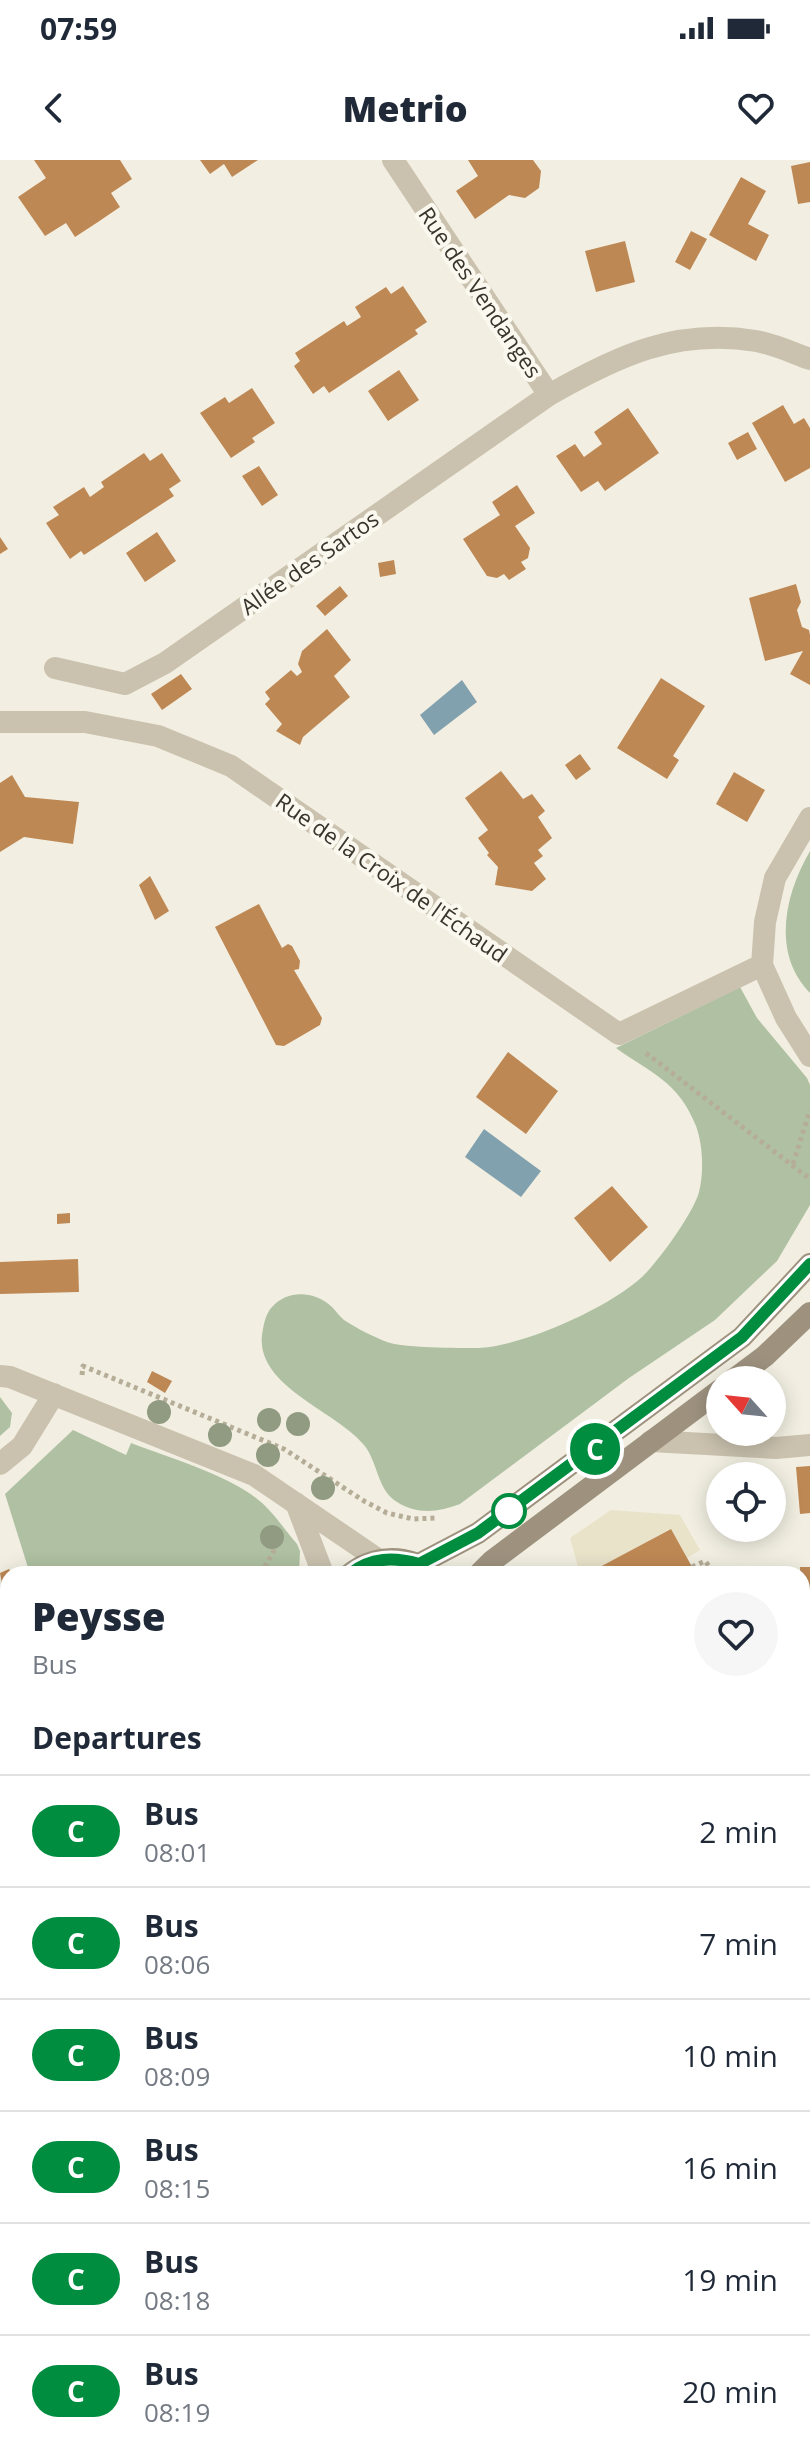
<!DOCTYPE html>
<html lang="en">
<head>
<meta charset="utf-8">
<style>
	:root { --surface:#fff; --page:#f6f6f7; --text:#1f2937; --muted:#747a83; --line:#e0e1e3 }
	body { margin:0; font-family:"Open Sans",sans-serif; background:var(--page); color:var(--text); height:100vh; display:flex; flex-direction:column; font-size:30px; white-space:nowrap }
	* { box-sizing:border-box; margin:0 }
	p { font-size:26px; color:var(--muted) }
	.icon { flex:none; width:44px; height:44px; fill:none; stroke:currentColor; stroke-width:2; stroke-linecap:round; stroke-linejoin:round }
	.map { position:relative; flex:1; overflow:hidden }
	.panel { position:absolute; left:0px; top:1406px; width:810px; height:898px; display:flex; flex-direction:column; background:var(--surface); border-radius:24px 24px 0 0; box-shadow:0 4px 20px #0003 }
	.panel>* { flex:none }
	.badge { padding:0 16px; border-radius:26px; font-size:28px; line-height:52px }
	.needle { width:52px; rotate:297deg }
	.tools { position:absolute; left:706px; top:1206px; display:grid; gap:16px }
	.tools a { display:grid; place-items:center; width:80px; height:80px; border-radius:50%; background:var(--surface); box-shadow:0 4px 20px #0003; font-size:40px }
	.map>.badge { position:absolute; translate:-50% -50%; box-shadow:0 0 0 4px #fff }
	h2 { padding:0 32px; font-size:30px; line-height:72px }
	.round { display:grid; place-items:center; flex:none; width:84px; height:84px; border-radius:42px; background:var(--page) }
	.overview { display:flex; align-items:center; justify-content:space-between; height:136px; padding:0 32px }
	h1 { font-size:38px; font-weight:800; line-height:60px }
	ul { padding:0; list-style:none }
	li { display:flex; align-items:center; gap:24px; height:112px; padding:0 32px; border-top:2px solid var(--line) }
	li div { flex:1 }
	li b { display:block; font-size:30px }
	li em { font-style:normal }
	li .badge { min-width:88px; font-weight:700; text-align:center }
	.status { display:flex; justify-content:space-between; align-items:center; height:56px; padding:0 40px; background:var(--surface); direction:ltr }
	.status svg { height:22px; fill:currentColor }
	header { display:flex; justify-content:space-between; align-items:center; height:104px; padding:0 32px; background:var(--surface); font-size:36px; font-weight:800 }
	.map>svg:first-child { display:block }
	.green { fill:#afc1a2 }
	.plaza { fill:#e9e3ca }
	.water { fill:#82a1ae }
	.building { fill:#be8854 }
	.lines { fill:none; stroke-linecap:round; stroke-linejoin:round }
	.path { stroke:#b6ad98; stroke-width:5; stroke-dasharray:4 4; stroke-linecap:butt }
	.minor { stroke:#cac2ae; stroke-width:22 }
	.tertiary { stroke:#cac2ae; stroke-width:22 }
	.secondary { stroke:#9e927f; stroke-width:22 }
	.tree { fill:#909b81 }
	.line-casing { stroke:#fff; stroke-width:18 }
	.line { stroke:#008d3f; stroke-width:12 }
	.stop-dot { fill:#fff; stroke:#008d3f; stroke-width:4 }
	.labels { text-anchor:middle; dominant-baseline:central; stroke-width:8; stroke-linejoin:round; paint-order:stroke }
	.street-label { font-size:22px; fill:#39342c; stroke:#faf8ef }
</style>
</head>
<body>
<div class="status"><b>07:59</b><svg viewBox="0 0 49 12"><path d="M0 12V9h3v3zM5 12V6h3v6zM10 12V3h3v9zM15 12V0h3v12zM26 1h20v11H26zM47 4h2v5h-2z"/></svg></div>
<header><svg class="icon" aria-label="back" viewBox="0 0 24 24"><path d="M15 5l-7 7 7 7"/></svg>Metrio<svg class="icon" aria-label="heart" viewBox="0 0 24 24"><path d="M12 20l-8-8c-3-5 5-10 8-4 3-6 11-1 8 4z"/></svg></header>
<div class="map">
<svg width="810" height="2303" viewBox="0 0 810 2303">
	<rect width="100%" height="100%" fill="#f2efe2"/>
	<path class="green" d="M810,691V833C771,793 785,734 810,691Z
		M740,827L757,858L807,918L810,925V1045L777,1101L715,1160L629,1218L460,1344C439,1352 417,1355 397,1342C377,1330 378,1302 364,1285C336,1250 250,1225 263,1169C264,1162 267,1152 272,1147C288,1129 315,1131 332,1147C336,1151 339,1156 344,1160C356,1168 374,1177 387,1182C402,1188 459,1188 478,1188C524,1186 608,1148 642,1117C658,1102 694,1052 699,1032C704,1012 703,985 696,966C678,921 652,914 616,888Z
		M0,1237L12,1253L10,1267L0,1276Z
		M73,1270L126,1295L131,1283C168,1297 225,1314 256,1338C272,1350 284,1369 297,1384L300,1391L299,1414H30L5,1334Z
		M8,1972V2067L0,2088V1990Z
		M802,2191H810V2303H358L359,2296H802Z
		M26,2296H111L110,2303H24Z"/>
	<path class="plaza" d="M611,1350L680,1355L700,1390L687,1398L670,1369L599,1408L601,1414H580L570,1378Z"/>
	<path class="water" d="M462,520L477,542L434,575L420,555Z
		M484,969L541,1011L521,1037L465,997Z"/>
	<path class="building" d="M34,0H120L132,19L111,33L120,47L98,62L75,77L66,63L45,76L18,37L46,18Z
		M200,0H258L232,17L224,4L210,14Z
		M468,0H533L541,11L539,28L525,38L509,35L475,59L456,31L478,16Z
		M810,2V42L798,44L791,6Z
		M741,17L766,31L748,64L769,75L756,101L709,75Z
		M691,71L707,79L690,110L675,102Z
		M625,81L635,122L596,132L585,91Z
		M403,126L427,162L415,170L418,174L329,233L324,226L313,234L294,206L300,201L295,193L344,161L347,166L361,157L355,147L386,127L391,134Z
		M399,210L419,240L388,261L368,231Z
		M252,228L275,263L252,278L255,282L231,298L200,253L225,237L229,243Z
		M783,245L794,264L804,258L810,268V308L785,322L752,263Z
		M628,248L659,293L605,331L598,321L581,332L556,296L575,284L584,297L602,284L594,272Z
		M748,272L757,289L737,300L728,283Z
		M144,293L150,301L162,293L181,321L169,329L174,336L84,395L81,391L70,399L46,363L59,355L53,347L84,327L90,337L104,327L101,322Z
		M259,306L278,335L262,346L242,316Z
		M517,325L535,353L515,366L530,388L528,398L521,402L526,409L509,420L504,414L497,418L487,416L463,379L500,355L492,342Z
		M157,372L176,401L145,422L126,393Z
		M0,377L8,389L0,394Z
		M394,400L396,414L380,417L378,403Z
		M796,424L801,442L797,450L802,467L809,470L810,475V525L790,514L803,491L765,501L749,438Z
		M340,426L348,436L325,456L316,446Z
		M327,469L351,500L334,516L350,537L303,577L300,585L276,571L282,564L265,544L270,539L265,532L291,510L297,516L302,512L298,504L302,491Z
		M181,514L192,529L162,550L151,534Z
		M661,518L705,546L673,596L679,600L667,619L617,588Z
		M580,594L591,609L576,620L565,605Z
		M501,611L523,639L532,634L545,651L538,657L552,678L538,690L543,696L534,703L546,719L532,731L495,725L498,707L487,695L489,693L478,678L488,670L465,638Z
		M734,612L765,630L747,662L716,644Z
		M12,615L25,637L79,642L73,684L24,677L0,692V623Z
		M150,716L169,751L155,760L139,725Z
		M259,744L282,788L288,784L292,786L300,801L299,809L294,810L322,858L320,865L284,886L276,885L215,767Z
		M508,892L558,931L526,974L476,937Z
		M612,1026L648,1067L610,1102L574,1058Z
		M70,1053V1063L57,1064V1054Z
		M78,1099L79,1132L0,1134V1102Z
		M152,1211L172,1221L165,1233L147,1222Z
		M810,1306V1353L800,1354L796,1307Z
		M671,1369L696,1414H601L598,1408Z
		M800,1407H810V1462L802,1463Z
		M9,1409L12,1414H8V1421L2,1424L0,1413Z
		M8,1577V1638H7L0,1616V1581Z
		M802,2059H810V2110L802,2109Z
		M195,2296H295V2303H194Z"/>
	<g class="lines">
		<path class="path" d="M646,893L810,1019
			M793,1004L810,950
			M82,1215L83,1206L284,1289L364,1341L387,1353L413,1359L437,1358
			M692,1407L705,1401L715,1414
			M261,1414L278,1383
			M404,2303L410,2296"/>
		<path class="minor" d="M393,0L549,235
			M55,508L125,524L165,503L549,235C617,196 676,168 756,181C774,184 793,193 810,199
			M0,562H85L158,576L231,606L619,874L762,805
			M810,658L775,718L765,762L762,805L786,858L810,896
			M0,1216L10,1217L254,1315L379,1400
			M651,1281L776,1288L810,1285
			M0,1304L22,1286L54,1234
			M296,1343L323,1414
			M802,1549H810
			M802,1896H810"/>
		<path class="tertiary" d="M0,1550L8,1547"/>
		<path class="secondary" d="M733,1220L765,1196L810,1153
			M419,1404L478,1373L742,1177L810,1104
			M350,1414C372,1396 406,1393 429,1412
			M479,1414L492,1401L720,1230
			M0,2157L8,2135
			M0,2294L8,2272"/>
	</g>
	<g class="tree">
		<circle cx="159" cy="1252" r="12"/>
		<circle cx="269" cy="1260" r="12"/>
		<circle cx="298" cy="1264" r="12"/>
		<circle cx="220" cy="1275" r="12"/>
		<circle cx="268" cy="1295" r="12"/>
		<circle cx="323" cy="1328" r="12"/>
		<circle cx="272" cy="1377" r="12"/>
	</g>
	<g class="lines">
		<g class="line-casing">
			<path id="line" d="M350,1414C371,1397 394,1397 419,1404L478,1373L742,1177L810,1104"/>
		</g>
		<use href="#line" class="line"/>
	</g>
	<circle class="stop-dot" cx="509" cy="1351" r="16"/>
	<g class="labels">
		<g class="street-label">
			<text transform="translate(481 132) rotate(56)">Rue des Vendanges</text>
			<text transform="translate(309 402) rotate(-35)">Allée des Sartos</text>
			<text transform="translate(392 717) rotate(35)">Rue de la Croix de l'Échaud</text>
		</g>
	</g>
</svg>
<div class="tools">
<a><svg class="needle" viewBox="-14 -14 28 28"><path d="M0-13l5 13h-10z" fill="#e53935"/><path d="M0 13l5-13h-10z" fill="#747a83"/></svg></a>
<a><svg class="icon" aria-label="locate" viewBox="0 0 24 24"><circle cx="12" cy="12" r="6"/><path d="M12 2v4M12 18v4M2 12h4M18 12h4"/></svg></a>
</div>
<b class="badge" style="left:595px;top:1289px;background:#008d3f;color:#fff">C</b>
<section class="panel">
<div class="overview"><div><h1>Peysse</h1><p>Bus</p></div><a class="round"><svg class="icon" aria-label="heart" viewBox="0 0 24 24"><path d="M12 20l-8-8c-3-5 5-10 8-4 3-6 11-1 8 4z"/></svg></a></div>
<h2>Departures</h2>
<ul>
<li><span class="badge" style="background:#008d3f;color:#fff">C</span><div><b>Bus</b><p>08:01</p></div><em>2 min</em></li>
<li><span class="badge" style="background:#008d3f;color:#fff">C</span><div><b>Bus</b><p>08:06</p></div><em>7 min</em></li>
<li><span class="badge" style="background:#008d3f;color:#fff">C</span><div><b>Bus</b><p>08:09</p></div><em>10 min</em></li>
<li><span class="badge" style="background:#008d3f;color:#fff">C</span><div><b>Bus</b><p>08:15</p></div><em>16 min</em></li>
<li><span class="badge" style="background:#008d3f;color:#fff">C</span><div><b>Bus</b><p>08:18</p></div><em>19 min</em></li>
<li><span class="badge" style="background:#008d3f;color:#fff">C</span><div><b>Bus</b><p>08:19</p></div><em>20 min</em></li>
</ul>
</section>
</div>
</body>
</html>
